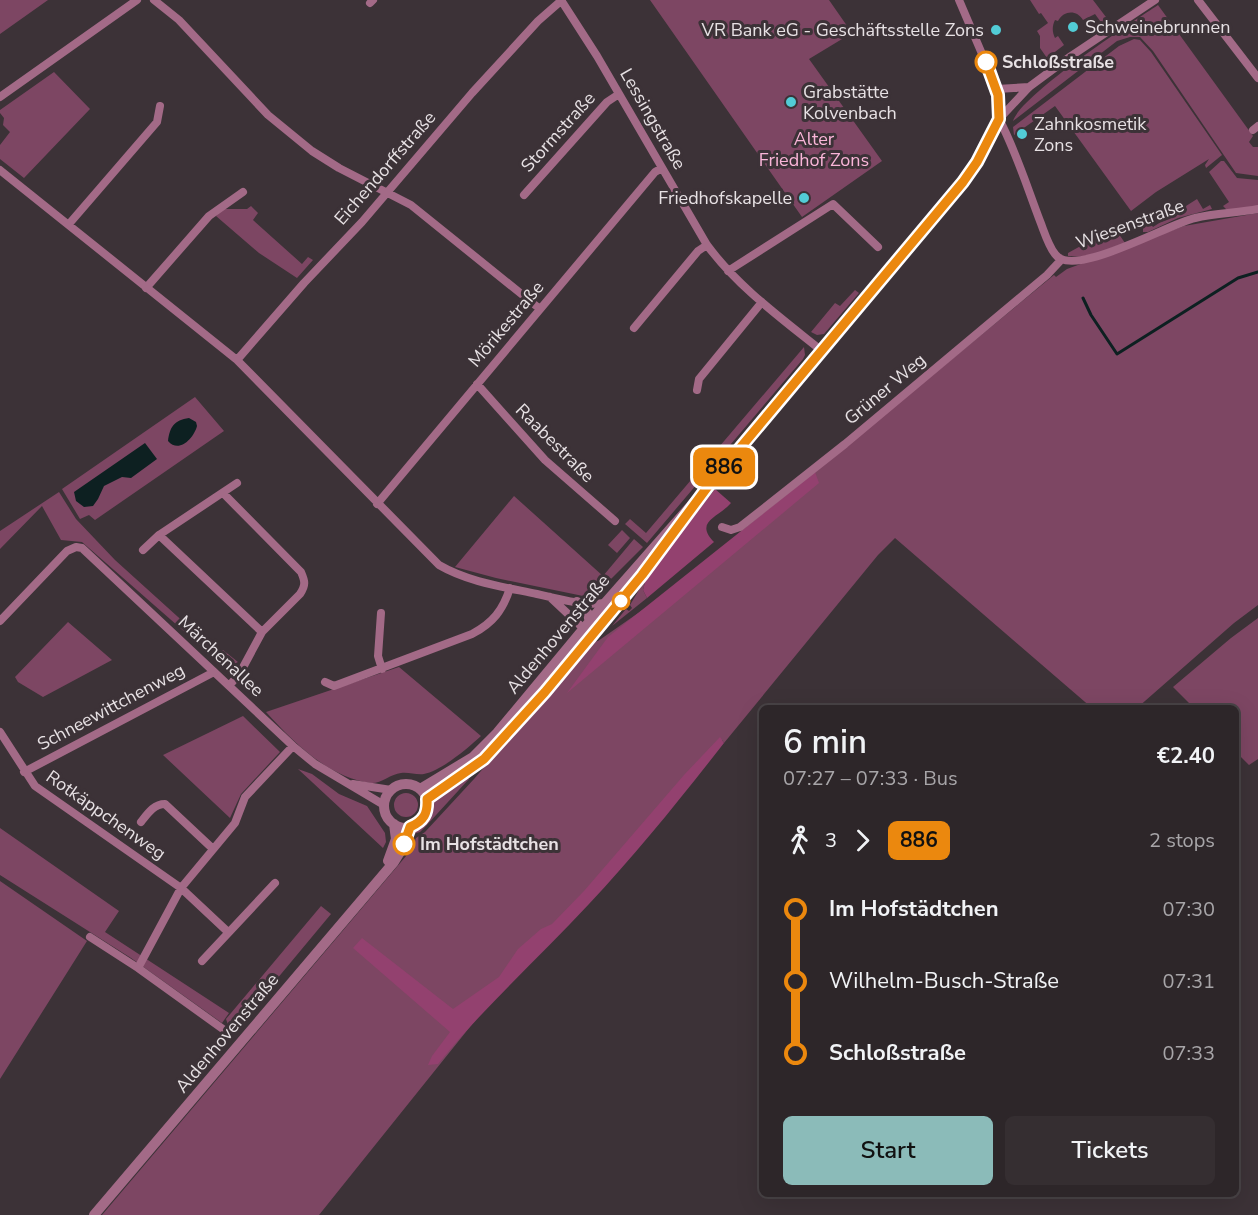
<!DOCTYPE html>
<html lang="en">
<head>
<meta charset="utf-8">
<style>
	:root { --surface:#2d2629; --page:#352e31; --text:#f1f3f6; --muted:#a7a5a8; --line:#484346; --accent:#8bbbb9 }
	body { margin:0; font-family:"Nunito Sans",sans-serif; background:var(--page); color:var(--text); height:100vh; display:flex; flex-direction:column; font-size:22px; white-space:nowrap }
	* { box-sizing:border-box; margin:0 }
	p { font-size:20px; color:var(--muted) }
	.icon { flex:none; width:33px; height:33px; fill:none; stroke:currentColor; stroke-width:2; stroke-linecap:round; stroke-linejoin:round }
	.map { position:relative; flex:1; overflow:hidden }
	.details { position:absolute; left:759px; top:705px; width:480px; height:492px; display:flex; flex-direction:column; background:var(--surface); border-radius:9px; box-shadow:0 6px 24px #0002,0 0 0 2px var(--line) }
	.details>* { flex:none }
	.badge { padding:0 12px; border-radius:9px; font-size:21px; line-height:39px }
	.map>.badge { position:absolute; translate:-50% -50%; box-shadow:0 0 0 3px #fff }
	.legs { display:flex; align-items:center; gap:9px; height:66px; padding:0 24px; font-size:20px }
	.legs p { margin-inline-start:auto }
	.head { display:flex; align-items:center; justify-content:space-between; height:102px; padding:0 24px }
	h1 { font-size:33px; font-weight:600; line-height:45px }
	.action { display:flex; gap:12px; margin-top:auto; padding:12px 24px }
	.action a { flex:1; height:69px; border-radius:9px; background:var(--accent); color:#111; font-size:24px; font-weight:600; line-height:69px; text-align:center }
	.action a+a { background:var(--page); color:var(--text) }
	ul { padding:0 24px; list-style:none }
	li { display:flex; align-items:center; gap:21px; height:72px; font-size:22px }
	li i { display:grid; place-items:center; width:9px; height:100%; margin:0 8px; background:currentColor }
	li i::after { content:''; width:15px; height:15px; margin:-8px; border:4px solid; border-radius:50%; background:var(--surface) }
	li p { margin-inline-start:auto }
	li:first-child i { background:linear-gradient(#0000 50%,currentColor 0) }
	li:last-child i { background:linear-gradient(currentColor 50%,#0000 0) }
	.map>svg:first-child { display:block }
	.green { fill:#7d4663 }
	.forest { fill:#93416f }
	.water { fill:#0d2021 }
	.lines { fill:none; stroke-linecap:round; stroke-linejoin:round }
	.stream { stroke:#0d2021; stroke-width:3 }
	.minor { stroke:#a36a87; stroke-width:8 }
	.tertiary { stroke:#a36a87; stroke-width:10 }
	.line-1-casing { stroke:#fff; stroke-width:14 }
	.line-1 { stroke:#eb880e; stroke-width:9 }
	.poi-dot { fill:#52ccd6; stroke:#3c3237; stroke-width:2 }
	.stop-1-dot { fill:#fff; stroke:#eb880e; stroke-width:3 }
	.labels { text-anchor:middle; dominant-baseline:central; stroke-width:6; stroke-linejoin:round; paint-order:stroke }
	.poi-label { font-size:18px; fill:#e7e1e4; stroke:#3c3237; text-anchor:start }
	.stop-label { font-size:18px; font-weight:bold; fill:#e7e1e4; stroke:#3c3237; text-anchor:start }
	.street-label { font-size:18px; fill:#e7e1e4; stroke:#3c3237 }
	.park-label { font-size:18px; fill:#fab5d8; stroke:#3c3237 }
</style>
</head>
<body>
<div class="map">
<svg width="1258" height="1215" viewBox="0 0 1258 1215">
	<rect width="100%" height="100%" fill="#3c3237"/>
	<path class="green" d="M0,0H48L0,34Z
		M650,0H829L852,33L809,59L882,161L802,217Z
		M1030,0H1093L1109,21L1103,25L1095,14L1083,20C1077,10 1064,10 1058,21L1055,20C1052,26 1052,32 1055,38L1058,36L1064,45L1047,58L1040,48V36L1037,31L1048,23L1041,13L1039,14Z
		M1158,5L1253,136L1249,142L1253,147H1258V176L1236,173L1153,51L1140,37H1130L1117,41L1013,121C1021,95 1132,22 1158,5Z
		M1134,39L1140,40L1151,52L1222,155L1206,168L1205,165L1209,159L1156,192L1131,211L1055,106L1014,135L1013,127L1119,46Z
		M54,72L90,109L24,178L0,159V145L10,132L3,125L4,118L0,113V110Z
		M1221,161H1224L1237,178L1258,180V206L1228,211L1223,206L1229,202L1209,172Z
		M1197,199L1203,209L1210,205L1212,209L1178,218L1148,232H1143V228L1149,222L1153,227Z
		M251,206L258,213L253,220L302,264L308,257L313,260L297,278L259,253L216,216L222,209H247Z
		M1258,213V605L1234,623L1137,708H1092L895,538L878,555L724,743L722,740L518,967L319,1215H102L412,849L416,838L425,832L474,779L592,642L598,641L654,602L815,472L1054,275L1056,277L1067,269L1184,226Z
		M1112,224L1125,243L1087,257L1068,256V253L1095,238Z
		M855,290L859,293L824,334L817,335L811,332L835,303L840,306Z
		M804,347L805,355L803,359L647,543L625,524L630,519L646,533Z
		M195,397L224,431L95,520L89,515L80,519L62,489Z
		M59,492L76,519L115,560L219,654L223,650L238,662L226,668L82,542L61,540L42,506L0,549V531Z
		M514,496L603,576L634,539L643,547L607,583L603,584L598,589L599,592L588,597L496,578L455,567Z
		M622,530L630,538L617,553L608,545Z
		M646,578L643,590L647,598L612,626L626,609L629,611L632,608L630,605Z
		M1258,618V759L1249,765L1236,752V708H1194L1173,687L1231,638Z
		M68,622L112,660L43,697L18,682L15,677Z
		M399,667L481,736C468,748 441,771 424,774C416,775 409,772 401,773C391,774 380,784 371,783C329,778 293,742 266,712Z
		M243,716L280,752L241,794L230,818L163,755Z
		M298,769L312,774L339,794L367,806L385,833L386,842L383,848Z
		M467,776L469,779L426,826L420,832L413,834L429,817L433,801Z
		M394 805a12 12 0 1 1 24 0a12 12 0 1 1-24 0Z
		M0,828L119,911L105,932L229,1013L222,1023L131,958L0,875Z
		M0,881L87,941L0,1079Z
		M321,906L331,914L231,1034L226,1019Z"/>
	<path class="forest" d="M815,472L819,483L567,693L608,637Z
		M715,489L731,503C718,518 694,521 714,542L647,598L643,590L646,578Z
		M720,737L724,743C681,798 637,853 589,904C539,958 484,1007 438,1064L428,1065L432,1056L450,1032L353,948L362,938L453,1009L499,977L518,949L541,929L552,924L584,891L684,775Z"/>
	<path class="water" d="M189,418L196,422L197,426C194,438 179,454 168,441C170,427 174,420 189,418Z
		M145,443L157,459L131,478L122,477L104,486L98,499L93,506L84,507L76,501L74,492Z"/>
	<g class="lines">
		<path class="stream" d="M1083,298L1091,315L1117,354L1238,278L1258,272"/>
		<path class="minor" d="M154,0L179,20L268,115L312,151L339,168L411,205L540,309
			M561,0L597,56L707,245C738,287 781,318 822,351
			M959,0L997,89L1000,104L999,119
			M1198,0L1258,78
			M370,3L373,0
			M997,89L1029,87
			M0,97L137,0
			M999,119C1016,151 1027,187 1040,221C1044,231 1048,245 1055,254C1072,280 1168,224 1195,218C1215,213 1237,213 1258,209
			M999,119L1029,87L1071,56L1155,0
			M1253,130L1258,126
			M0,170L237,360L439,565C468,582 504,587 537,594C559,599 583,606 605,603
			M524,195L607,102L619,94
			M69,224L157,122L160,106
			M728,271L833,204L878,247
			M146,288L209,216L243,192
			M634,328L698,251L707,245
			M237,360L304,283L362,222L472,93L538,21L562,0
			M477,384L545,460L615,521
			M697,390L699,379L762,302
			M223,493L301,572C305,581 306,585 300,594L262,632L159,535L237,483
			M377,504L655,172L662,168
			M722,527L731,530L740,527L845,444L1047,275L1061,260
			M143,550L159,535
			M550,597L584,629
			M381,613L378,656L382,669
			M0,621L67,551L76,547L82,548L293,746L315,764L384,805
			M325,682L334,686L472,634C493,623 503,610 510,588
			M229,686L240,673L262,632
			M0,732L35,786L181,888L228,932
			M24,772L214,672
			M353,784L391,790
			M141,822C148,813 154,804 165,804L212,848
			M90,937L138,968L227,1032
			M202,961L275,883
			M138,968L181,888L235,823L245,797L293,746"/>
		<path class="tertiary" d="M577,602L588,614L591,627
			M384 806a22 22 0 1 1 44 0a22 22 0 1 1-44 0Z
			M420,789L473,757L497,733L605,603L709,485L939,212L977,162L999,119
			M427,799L484,759L545,692L621,602L664,545
			M388,861L396,839L394,824
			M94,1215L394,862L402,849L410,827"/>
	</g>
	<g class="lines">
		<g class="line-1-casing">
			<path id="line-1" d="M404,844L410,827C424,821 428,813 427,799L484,759L545,692L642,575L709,485L963,182L977,162L999,119L998,95L986,62"/>
		</g>
		<use href="#line-1" class="line-1"/>
	</g>
	<g class="poi-dot">
		<circle cx="1073" cy="27" r="6"/>
		<circle cx="996" cy="30" r="6"/>
		<circle cx="791" cy="102" r="6"/>
		<circle cx="1022" cy="134" r="6"/>
		<circle cx="804" cy="198" r="6"/>
	</g>
	<g class="stop-1-dot">
		<circle cx="986" cy="62" r="10"/>
		<circle cx="621" cy="601" r="8"/>
		<circle cx="404" cy="844" r="10"/>
	</g>
	<g class="labels">
		<g class="poi-label">
			<text x="1085" y="27">Schweinebrunnen</text>
			<text x="984" y="30" text-anchor="end">VR Bank eG - Geschäftsstelle Zons</text>
			<text x="803" y="92">Grabstätte<tspan x="803" dy="21">Kolvenbach</tspan></text>
			<text x="1034" y="124">Zahnkosmetik<tspan x="1034" dy="21">Zons</tspan></text>
			<text x="792" y="198" text-anchor="end">Friedhofskapelle</text>
		</g>
		<g class="stop-label">
			<text x="1002" y="62">Schloßstraße</text>
			<text x="420" y="844">Im Hofstädtchen</text>
		</g>
		<g class="street-label">
			<text transform="translate(653 119) rotate(60)">Lessingstraße</text>
			<text transform="translate(558 132) rotate(-48)">Stormstraße</text>
			<text transform="translate(385 168) rotate(-49)">Eichendorffstraße</text>
			<text transform="translate(1130 224) rotate(-20)">Wiesenstraße</text>
			<text transform="translate(506 324) rotate(-50)">Mörikestraße</text>
			<text transform="translate(885 389) rotate(-40)">Grüner Weg</text>
			<text transform="translate(555 443) rotate(45)">Raabestraße</text>
			<text transform="translate(558 634) rotate(-50)">Aldenhovenstraße</text>
			<text transform="translate(221 656) rotate(43)">Märchenallee</text>
			<text transform="translate(111 707) rotate(-28)">Schneewittchenweg</text>
			<text transform="translate(106 815) rotate(35)">Rotkäppchenweg</text>
			<text transform="translate(227 1033) rotate(-50)">Aldenhovenstraße</text>
		</g>
		<g class="park-label">
			<text x="814" y="139">Alter<tspan x="814" dy="21">Friedhof Zons</tspan></text>
		</g>
	</g>
</svg>
<b class="badge" style="left:724px;top:467px;background:#eb880e;color:#111">886</b>
<section class="details">
<div class="head"><div><h1>6 min</h1><p>07:27 – 07:33 · Bus</p></div><b>€2.40</b></div>
<div class="legs"><svg class="icon" aria-label="walk" viewBox="0 0 24 24"><circle cx="13" cy="4" r="2"/><path d="M13 8l-2 6 4 7M11 14l-3 7M7 12l3-4h3l4 4"/></svg>3<svg class="icon" aria-label="forward" viewBox="0 0 24 24"><path d="M9 5l7 7-7 7"/></svg><b class="badge" style="background:#eb880e;color:#111">886</b><p>2 stops</p></div>
<ul>
<li><i style="color:#eb880e"></i><b>Im Hofstädtchen</b><p>07:30</p></li>
<li><i style="color:#eb880e"></i><span>Wilhelm-Busch-Straße</span><p>07:31</p></li>
<li><i style="color:#eb880e"></i><b>Schloßstraße</b><p>07:33</p></li>
</ul>
<div class="action"><a>Start</a><a>Tickets</a></div>
</section>
</div>
</body>
</html>
